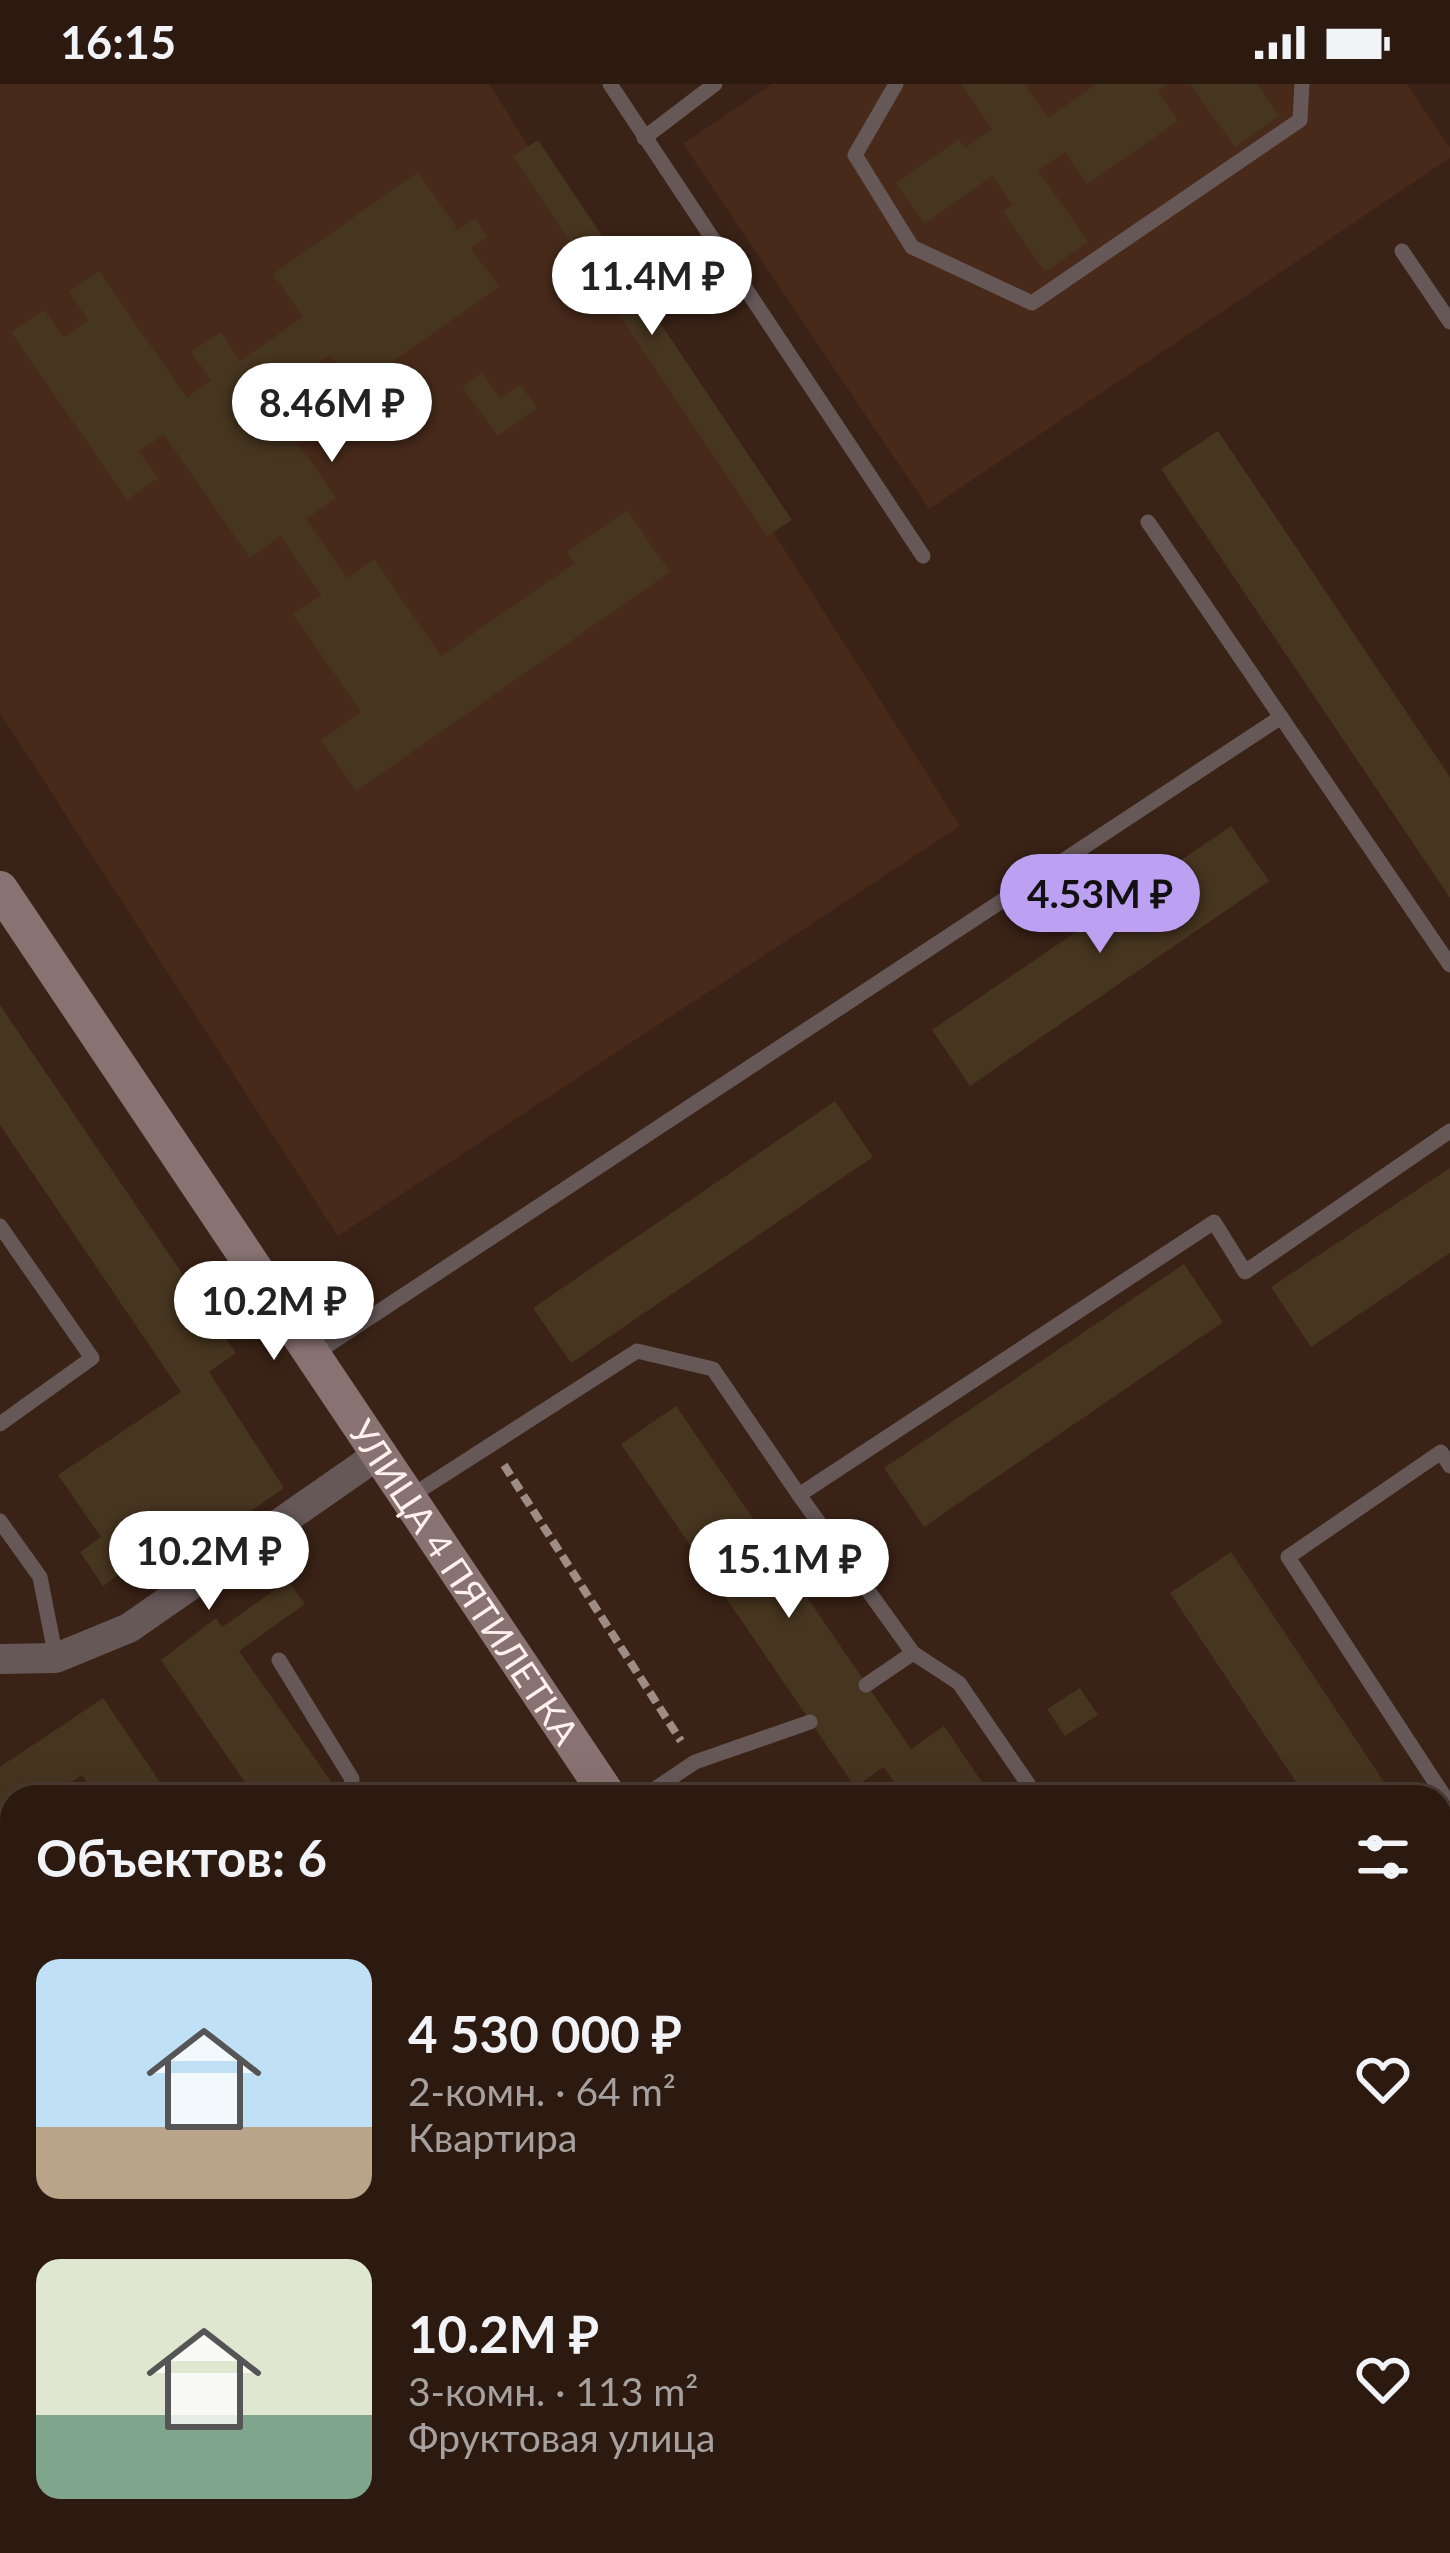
<!DOCTYPE html>
<html lang="ru">
<meta charset="utf-8">
<style>
:root{--surface:#2c1a10;--page:#342319;--text:#f1f3f6;--muted:#a6a19f;--line:#483830;--accent:#bca0f2}
body{margin:0;font-family:Lato,sans-serif;background:var(--page);color:var(--text);height:100vh;display:flex;flex-direction:column;font-size:45px;white-space:nowrap}
*{box-sizing:border-box;margin:0}
p{font-size:39px;color:var(--muted)}
.icon{flex:none;width:66px;height:66px;fill:none;stroke:currentColor;stroke-width:2;stroke-linecap:round;stroke-linejoin:round}
.map{position:relative;flex:1;overflow:hidden}
.details{position:absolute;left:0px;top:1701px;width:1452px;height:768px;display:flex;flex-direction:column;background:var(--surface);border-radius:36px 36px 0 0;box-shadow:0 12px 48px #0002,0 0 0 3px var(--line)}
.details>*{flex:none}
.price{position:absolute;translate:-50% -102px;padding:0 27px;border-radius:42px;background:#fff;color:#222;font-size:39px;line-height:78px;filter:drop-shadow(0 3px 6px #0008)}
.price::after{content:'';position:absolute;left:50%;top:72px;width:36px;height:27px;margin-left:-18px;background:inherit;clip-path:polygon(0 0,100% 0,50% 100%)}
.price.current{background:var(--accent);color:#111}
ul{padding:0;list-style:none}
li{display:flex;align-items:center;gap:36px;height:300px;padding:0 36px}
li span{display:grid;place-items:center;flex:none;width:336px;height:240px;border-radius:24px;color:#555}
li>.icon{margin-inline-start:auto}
span .icon{width:144px;height:144px;fill:#fffc;stroke-width:1}
li b{font-size:51px}
h2{display:flex;justify-content:space-between;align-items:center;height:144px;padding:0 36px;font-size:51px}
.status{display:flex;justify-content:space-between;align-items:center;height:84px;padding:0 60px;background:var(--surface);direction:ltr}
.status svg{height:33px;fill:currentColor}
.map>svg:first-child{display:block}
.built{fill:#482a1b}
.building{fill:#46351f}
.lines{fill:none;stroke-linecap:round;stroke-linejoin:round}
.path{stroke:#9f8c84;stroke-width:8;stroke-dasharray:12 6;stroke-linecap:butt}
.service{stroke:#675858;stroke-width:15}
.minor{stroke:#675858;stroke-width:30}
.secondary{stroke:#897272;stroke-width:36}
.labels{text-anchor:middle;dominant-baseline:central;stroke-width:9;stroke-linejoin:round;paint-order:stroke}
.street-label{font-size:36px;fill:#fef1eb;stroke:#190e09}
</style>
<div class="status"><b>16:15</b><svg viewBox="0 0 49 12"><path d="M0 12V9h3v3zM5 12V6h3v6zM10 12V3h3v9zM15 12V0h3v12zM26 1h20v11H26zM47 4h2v5h-2z"/></svg></div>
<div class="map">
<svg width="1450" height="2469" viewBox="0 0 1450 2469">
<rect width="100%" height="100%" fill="#3a2216"/>
<g class="built">
<polygon points="0,0 489,0 960,742 338,1152 0,629"/>
<polygon points="772,0 1407,0 1450,64 1450,74 929,425 683,60"/>
<polygon points="1450,2312 1450,2469 1250,2469 1242,2457 1440,2457 1440,2319"/>
</g>
<g class="building">
<polygon points="961,0 1024,0 1048,34 1097,0 1168,0 1158,7 1178,37 1087,100 1065,68 1038,86 1088,158 1045,188 1003,128 1012,121 992,92 924,140 896,99 959,55 965,64 992,45"/>
<polygon points="1190,0 1257,0 1279,32 1235,63"/>
<polygon points="538,56 792,436 767,452 513,72"/>
<polygon points="418,88 458,146 475,134 487,153 471,164 499,203 353,305 330,271 267,315 336,414 306,435 347,494 374,475 441,572 575,479 567,468 627,426 670,488 356,707 321,656 361,628 293,530 321,511 280,452 250,474 164,351 139,367 158,394 127,416 11,248 44,226 64,253 88,236 69,208 99,187 187,314 211,296 191,268 221,248 240,277 303,233 273,190"/>
<polygon points="482,288 500,314 520,300 537,324 498,352 462,303"/>
<polygon points="1218,347 1450,693 1450,814 1161,385"/>
<polygon points="1231,742 1269,797 970,1002 932,946"/>
<polygon points="0,921 236,1269 209,1288 284,1404 167,1486 153,1467 103,1502 80,1468 101,1453 58,1391 181,1308 0,1041"/>
<polygon points="835,1017 873,1073 571,1279 533,1224"/>
<polygon points="1450,1084 1450,1169 1311,1263 1271,1203"/>
<polygon points="1184,1180 1223,1238 924,1443 884,1384"/>
<polygon points="676,1322 911,1665 944,1642 992,1713 904,1713 884,1683 855,1703 621,1360"/>
<polygon points="1231,1468 1309,1585 1394,1713 1306,1713 1170,1509"/>
<polygon points="288,1497 305,1520 239,1567 333,1700 315,1713 255,1713 161,1576 216,1534 222,1543"/>
<polygon points="1080,1604 1098,1631 1065,1652 1047,1625"/>
<polygon points="103,1614 170,1713 97,1713 82,1691 49,1713 12,1713 12,1738 0,1746 0,1683"/>
<polygon points="1450,1972 1450,2060 1440,2067 1440,1978"/>
<polygon points="1450,2403 1450,2469 1405,2469 1397,2457 1440,2457 1440,2410"/>
<polygon points="698,2457 807,2457 789,2469 706,2469"/>
</g>
<g class="lines">
<g class="path">
<polyline points="504,1381 681,1657"/>
<polyline points="1440,2125 1450,2119"/>
<polyline points="1197,2457 1205,2469"/>
<polyline points="1177,2469 1195,2457"/>
</g>
<g class="service">
<polyline points="610,0 923,472"/>
<polyline points="896,0 855,71 912,163 1032,219 1300,36 1302,0"/>
<polyline points="644,54 715,0"/>
<polyline points="1402,167 1450,238"/>
<polyline points="1148,438 1450,881"/>
<polyline points="0,1142 92,1274 0,1340"/>
<polyline points="313,1271 1281,633"/>
<polyline points="1450,1382 1441,1368 1288,1473 1450,1721"/>
<polyline points="799,1411 1214,1138 1245,1188 1450,1047"/>
<polyline points="411,1412 637,1267 713,1285 799,1411 913,1569 959,1599 1037,1713"/>
<polyline points="0,1437 40,1493 56,1574"/>
<polyline points="279,1576 352,1695 350,1713"/>
<polyline points="866,1601 913,1569"/>
<polyline points="643,1713 695,1678 810,1638"/>
<polyline points="1440,1913 1450,1906"/>
<polyline points="548,2457 556,2469"/>
<polyline points="1341,2457 1349,2469"/>
</g>
<g class="minor">
<polyline points="0,1575 56,1574 129,1544 379,1370"/>
<polyline points="0,2012 12,2029"/>
<polyline points="1440,2203 1450,2197"/>
<polyline points="302,2457 310,2469"/>
<polyline points="1039,2469 1057,2457"/>
</g>
<g class="secondary">
<path id="s1" d="M0 805 609 1713"/>
<polyline points="1107,2457 1115,2469"/>
</g>
</g>
<g class="labels">
<g class="street-label">
<text stroke="none"><textPath href="#s1" startOffset="834">УЛИЦА 4 ПЯТИЛЕТКА</textPath></text>
</g>
</g>
</svg>
<b class="price" style="left:652px;top:254px">11.4M ₽</b>
<b class="price" style="left:332px;top:381px">8.46M ₽</b>
<b class="price current" style="left:1100px;top:872px">4.53M ₽</b>
<b class="price" style="left:274px;top:1279px">10.2M ₽</b>
<b class="price" style="left:209px;top:1529px">10.2M ₽</b>
<b class="price" style="left:789px;top:1537px">15.1M ₽</b>
<section class="details">
<h2>Объектов: 6<svg class="icon" aria-label="filters" viewBox="0 0 24 24"><path d="M4 7h16M4 17h16"/><circle cx="9" cy="7" r="2"/><circle cx="15" cy="17" r="2"/></svg></h2>
<ul>
<li><span style="background:linear-gradient(#bfe0f5 70%,#b9a48a 0)"><svg class="icon" aria-label="home" viewBox="0 0 24 24"><path d="M3 11l9-7 9 7M6 9v11h12V9"/></svg></span><div><b>4 530 000 ₽</b><p>2-комн. · 64 m²</p><p>Квартира</p></div><svg class="icon" aria-label="heart" viewBox="0 0 24 24"><path d="M12 20l-8-8c-3-5 5-10 8-4 3-6 11-1 8 4z"/></svg></li>
<li><span style="background:linear-gradient(#dfe7d0 65%,#7fa58c 0)"><svg class="icon" aria-label="home" viewBox="0 0 24 24"><path d="M3 11l9-7 9 7M6 9v11h12V9"/></svg></span><div><b>10.2M ₽</b><p>3-комн. · 113 m²</p><p>Фруктовая улица</p></div><svg class="icon" aria-label="heart" viewBox="0 0 24 24"><path d="M12 20l-8-8c-3-5 5-10 8-4 3-6 11-1 8 4z"/></svg></li>
</ul>
</section>
</div>
